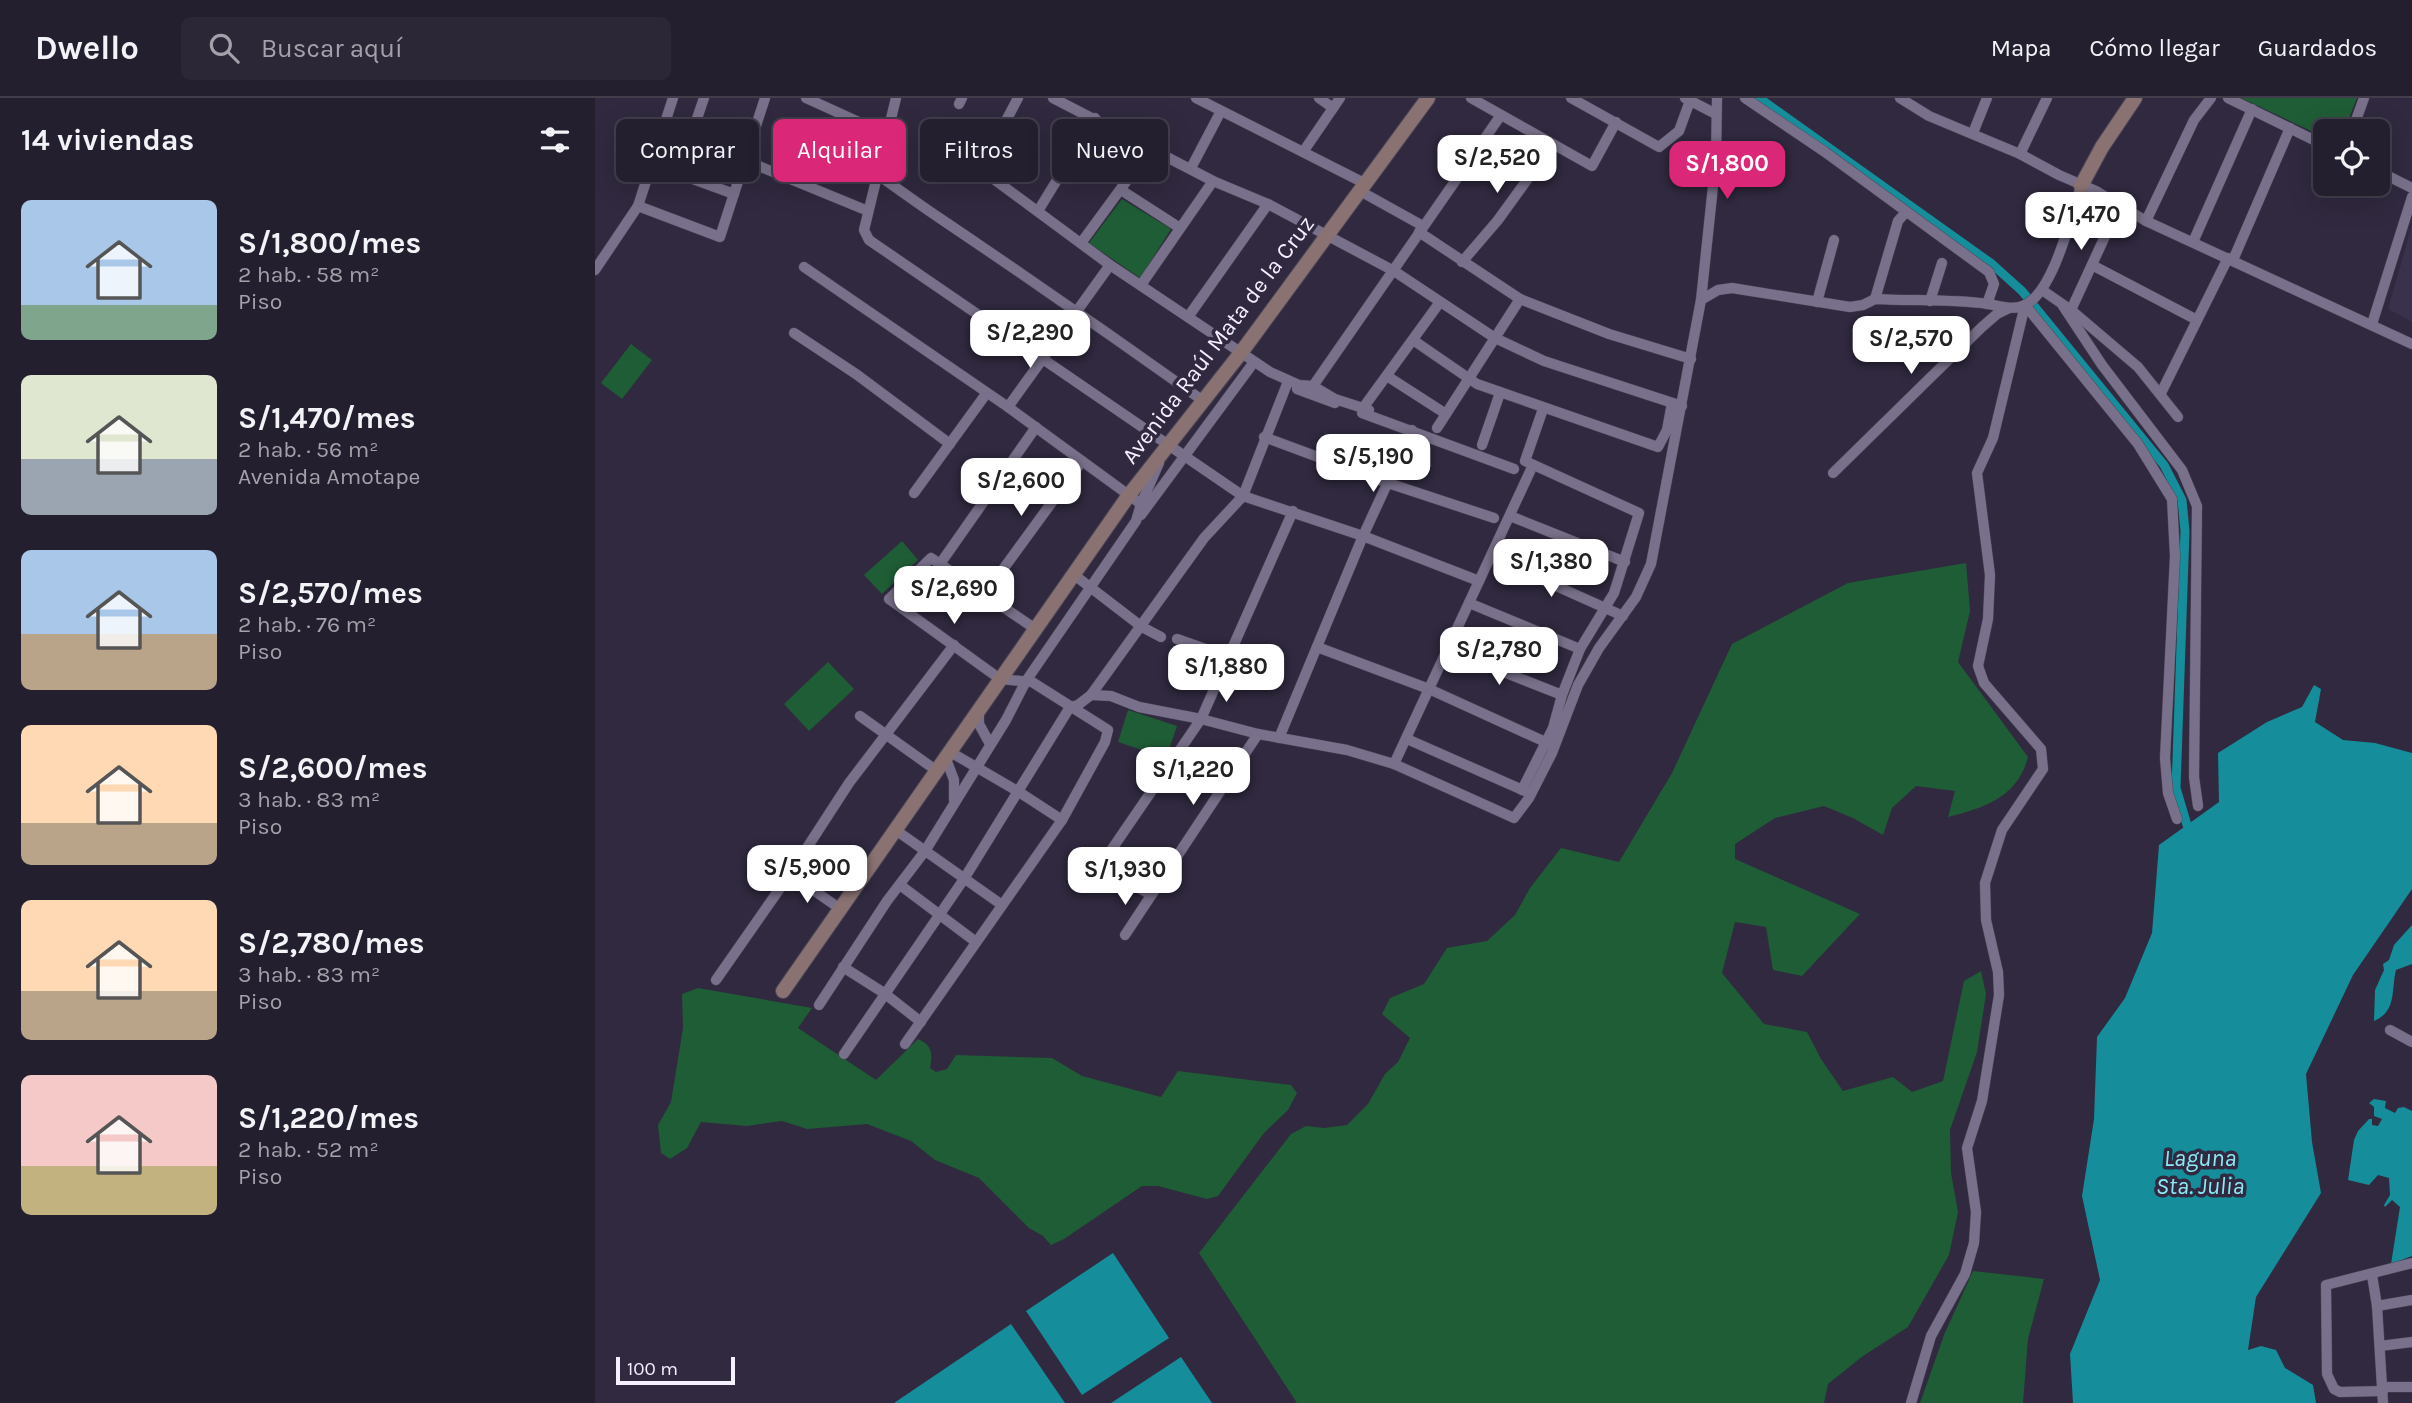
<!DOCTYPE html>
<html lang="es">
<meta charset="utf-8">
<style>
:root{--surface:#241f2f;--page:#2c2737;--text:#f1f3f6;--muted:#a3a2aa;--line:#413d4b;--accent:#db2777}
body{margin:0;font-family:Karla,sans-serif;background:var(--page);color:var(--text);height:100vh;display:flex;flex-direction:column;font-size:26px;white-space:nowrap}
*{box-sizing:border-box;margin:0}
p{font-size:23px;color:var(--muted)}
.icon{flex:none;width:38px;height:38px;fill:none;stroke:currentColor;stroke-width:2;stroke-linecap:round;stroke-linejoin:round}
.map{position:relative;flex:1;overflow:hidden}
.drawer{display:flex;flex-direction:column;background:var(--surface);width:595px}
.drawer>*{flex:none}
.guide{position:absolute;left:21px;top:21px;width:665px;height:63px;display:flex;gap:14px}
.tools{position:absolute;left:1718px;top:21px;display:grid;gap:14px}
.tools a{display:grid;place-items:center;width:77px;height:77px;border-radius:10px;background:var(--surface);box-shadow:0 7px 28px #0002,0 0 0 2px var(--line);font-size:35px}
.scale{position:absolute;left:21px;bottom:18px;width:119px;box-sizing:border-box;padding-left:7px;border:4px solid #f4f0ff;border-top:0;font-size:19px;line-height:24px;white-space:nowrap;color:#f4f0ff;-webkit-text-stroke:5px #30293f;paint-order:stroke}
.price{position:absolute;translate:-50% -60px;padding:0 16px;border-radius:14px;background:#fff;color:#222;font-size:23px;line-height:46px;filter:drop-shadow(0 2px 4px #0008)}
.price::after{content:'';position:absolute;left:50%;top:42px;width:21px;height:16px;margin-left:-10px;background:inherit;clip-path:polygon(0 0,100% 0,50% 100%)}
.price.on{background:var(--accent);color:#fff}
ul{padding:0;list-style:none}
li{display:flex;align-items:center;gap:21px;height:175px;padding:0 21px}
li span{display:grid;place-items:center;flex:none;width:196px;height:140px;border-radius:10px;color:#555}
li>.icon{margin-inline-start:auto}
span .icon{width:84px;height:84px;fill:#fffc;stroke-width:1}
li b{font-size:30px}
h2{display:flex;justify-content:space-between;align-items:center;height:84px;padding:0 21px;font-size:30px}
.chip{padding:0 24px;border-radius:10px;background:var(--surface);box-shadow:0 7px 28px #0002,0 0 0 2px var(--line);font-size:24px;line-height:63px}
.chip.on{background:var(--accent);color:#fff}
header{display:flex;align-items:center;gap:42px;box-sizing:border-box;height:98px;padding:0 35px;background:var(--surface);border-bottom:2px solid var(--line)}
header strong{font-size:33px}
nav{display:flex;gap:38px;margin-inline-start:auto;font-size:24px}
.search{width:490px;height:63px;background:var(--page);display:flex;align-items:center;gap:18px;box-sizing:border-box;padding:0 24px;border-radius:10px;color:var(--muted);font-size:26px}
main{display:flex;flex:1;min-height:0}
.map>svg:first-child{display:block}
.built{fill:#3a314d}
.green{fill:#1f5d36}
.water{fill:#158d9a}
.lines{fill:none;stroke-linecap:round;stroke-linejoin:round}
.canal{stroke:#158d9a;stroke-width:9}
.street-casing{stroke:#4d4759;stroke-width:11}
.secondary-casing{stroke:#4d4759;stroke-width:16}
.street{stroke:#79718b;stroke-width:10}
.secondary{stroke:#8a7272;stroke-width:14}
.labels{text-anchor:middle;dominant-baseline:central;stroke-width:7;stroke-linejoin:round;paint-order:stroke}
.street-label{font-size:23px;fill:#f4f0ff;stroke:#30293f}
.water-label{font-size:24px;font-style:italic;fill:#8be8f5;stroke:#30293f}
</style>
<header>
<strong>Dwello</strong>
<div class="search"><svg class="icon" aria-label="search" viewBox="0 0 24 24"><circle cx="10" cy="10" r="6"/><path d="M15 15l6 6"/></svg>Buscar aquí</div>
<nav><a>Mapa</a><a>Cómo llegar</a><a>Guardados</a></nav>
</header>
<main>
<section class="drawer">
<h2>14 viviendas<svg class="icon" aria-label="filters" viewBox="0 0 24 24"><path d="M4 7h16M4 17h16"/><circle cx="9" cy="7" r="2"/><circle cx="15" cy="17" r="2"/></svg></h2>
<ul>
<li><span style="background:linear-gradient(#a9c7e8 75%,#7fa58c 0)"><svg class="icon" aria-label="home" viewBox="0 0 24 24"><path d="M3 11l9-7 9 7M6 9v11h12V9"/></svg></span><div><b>S/1,800/mes</b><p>2 hab. · 58 m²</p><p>Piso</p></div></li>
<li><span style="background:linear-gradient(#dfe7d0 60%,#9aa5b1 0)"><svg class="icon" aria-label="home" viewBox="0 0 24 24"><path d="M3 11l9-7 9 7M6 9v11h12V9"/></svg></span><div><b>S/1,470/mes</b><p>2 hab. · 56 m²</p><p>Avenida Amotape</p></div></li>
<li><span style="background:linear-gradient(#a9c7e8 60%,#b9a48a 0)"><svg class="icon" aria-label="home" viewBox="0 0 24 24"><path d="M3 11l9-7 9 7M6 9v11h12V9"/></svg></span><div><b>S/2,570/mes</b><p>2 hab. · 76 m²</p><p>Piso</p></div></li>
<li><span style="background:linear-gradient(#ffd9b3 70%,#b9a48a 0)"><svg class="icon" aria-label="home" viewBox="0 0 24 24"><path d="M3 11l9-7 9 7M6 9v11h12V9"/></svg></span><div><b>S/2,600/mes</b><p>3 hab. · 83 m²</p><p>Piso</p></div></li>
<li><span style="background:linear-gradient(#ffd9b3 65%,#b9a48a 0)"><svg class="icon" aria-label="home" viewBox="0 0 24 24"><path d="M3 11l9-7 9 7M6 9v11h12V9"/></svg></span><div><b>S/2,780/mes</b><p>3 hab. · 83 m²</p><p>Piso</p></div></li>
<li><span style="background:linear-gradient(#f6c9c9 65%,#c2b280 0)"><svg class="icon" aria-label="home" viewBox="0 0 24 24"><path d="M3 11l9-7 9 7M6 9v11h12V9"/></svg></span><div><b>S/1,220/mes</b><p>2 hab. · 52 m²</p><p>Piso</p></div></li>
</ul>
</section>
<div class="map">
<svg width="1817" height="1305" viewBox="0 0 1817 1305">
<rect width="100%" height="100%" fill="#30293f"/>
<polygon class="built" points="1817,127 1817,224 1793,211"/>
<g class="green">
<polygon points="1646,0 1762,0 1749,33 1731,33 1731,40"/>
<polygon points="527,101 576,131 545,180 494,145"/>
<polygon points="36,246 57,262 27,301 6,285"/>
<polygon points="307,443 323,462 287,496 269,477"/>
<path d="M1371 465 1375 513 1363 564 1433 659C1423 699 1389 710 1353 719L1360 693 1321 688 1297 710 1288 737 1258 720 1229 708 1180 720 1140 746V761L1265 816 1207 878 1178 872 1171 829 1140 824 1127 875 1169 926 1212 934 1226 961 1248 993 1298 979 1317 994 1348 983 1369 883 1386 873 1391 896 1382 954 1355 1032 1356 1075 1363 1114 1354 1157 1313 1229 1268 1258 1233 1286 1229 1305H702L604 1155 696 1036 711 1028 729 1030 752 1027 773 1006 790 976 803 964 815 940 787 916 795 900 829 886 852 850 892 843 920 817 935 790 966 750 1024 764 1077 675 1137 546 1253 485Z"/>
<polygon points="233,564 259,591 214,633 189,606"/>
<polygon points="533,612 582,628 571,660 523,644"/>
<path d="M103 890 217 910 203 930 281 982 323 941C337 947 338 955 335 970L341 974 352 971 361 957 457 960 487 978 566 999 583 973 696 987 702 995 693 1012 669 1035 623 1098 612 1101 563 1088H547L469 1141 456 1147 448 1138 434 1130 384 1080 340 1062 316 1043 272 1026 212 1031 187 1023 152 1028 106 1024 92 1050 75 1061 66 1055 63 1027 76 1004 88 930 87 896Z"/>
<polygon points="1378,1173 1449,1181 1433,1241 1428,1305 1325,1305 1349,1237"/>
</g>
<g class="water">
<polygon points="1719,587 1726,591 1720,624 1748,642 1780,645 1817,655 1817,791 1758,877 1711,976 1717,1044 1726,1095 1661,1199 1653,1252 1666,1248 1681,1252 1690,1270 1718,1287 1721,1305 1478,1305 1475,1256 1505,1182 1487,1098 1499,1021 1502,939 1530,900 1557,835 1564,747 1624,704 1623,655 1672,624 1707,609"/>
<path d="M1817 827V866L1801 872C1796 893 1802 913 1779 923L1780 892 1789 872 1788 866 1794 862 1799 847Z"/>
<polygon points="1779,1001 1791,1003 1790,1010 1800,1015 1803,1010 1809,1009 1817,1013 1817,1158 1796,1166 1805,1109 1797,1102 1790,1109 1789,1107 1795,1097 1794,1080 1783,1077 1774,1087 1753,1082 1759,1042 1763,1033 1774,1021 1777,1021 1777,1027 1783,1028 1787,1021 1779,1018 1779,1009 1774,1005"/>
<polygon points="518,1155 574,1240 487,1297 431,1213"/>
<polygon points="416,1226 470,1305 299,1305"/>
<polygon points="586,1259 617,1305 516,1305"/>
</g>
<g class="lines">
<polyline class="canal" points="1164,0 1397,166 1427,193 1569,367 1587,402 1590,433 1581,690 1592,727"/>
<g class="street-casing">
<g id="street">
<polyline points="211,0 290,36"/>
<polyline points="301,0 269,132 274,142 648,398 768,438 884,483"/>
<polyline points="458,0 618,83 673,106 799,173 900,240 949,263 1087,308"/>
<polyline points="601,0 771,86"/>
<polyline points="724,0 738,10"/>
<polyline points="876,0 997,68 1021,24"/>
<polyline points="976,0 1064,49 1084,33 1096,0"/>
<polyline points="1090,0 1121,16"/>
<polyline points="1150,0 1230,54 1394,174 1399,186 1392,206"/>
<polyline points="1305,0 1334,18 1425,56 1464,77 1501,93 1551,123 1817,246"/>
<polyline points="1633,0 1731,48"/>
<polyline points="364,6 367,0"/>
<polyline points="1757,33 1769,0"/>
<polyline points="405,34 423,0"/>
<polyline points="1378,35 1392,0"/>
<path d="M233 43C271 67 306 94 343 119 432 179 520 240 607 302"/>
<polyline points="708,54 745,0"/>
<polyline points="1425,56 1452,0"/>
<polyline points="149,62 273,113"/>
<polyline points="57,66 139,96"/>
<polyline points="596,70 626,13"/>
<polyline points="1783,73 1817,90"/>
<polyline points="83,76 109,0"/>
<polyline points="396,79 515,167 675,274 704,287 718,288 740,301 774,312"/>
<polyline points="526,92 585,130"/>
<polyline points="765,93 828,128"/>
<polyline points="43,108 125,139 170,0"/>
<polyline points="443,113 500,20"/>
<polyline points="1551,123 1599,22 1616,0"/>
<polyline points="824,134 925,201 1014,236 1096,261"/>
<polyline points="1598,144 1657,11"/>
<polyline points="486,145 555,51"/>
<polyline points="1638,162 1695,30"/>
<polyline points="867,164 903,122 958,46"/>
<polyline points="1497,167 1602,222"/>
<polyline points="209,169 413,309 546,406"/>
<polyline points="0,172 43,108 78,0"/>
<polyline points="546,187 618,83"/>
<polyline points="1447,192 1476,212 1543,269 1583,319"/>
<polyline points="1280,201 1303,123 1311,114"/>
<path d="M1106 202 1123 192 1137 190 1255 209 1268 207 1280 201C1318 203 1356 201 1393 206 1405 208 1418 213 1430 207 1459 193 1476 118 1486 88"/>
<polyline points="1335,203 1347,165"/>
<polyline points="1222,204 1239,142"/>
<polyline points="1430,207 1543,346 1577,401 1580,458 1570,660 1573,695 1582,721"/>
<polyline points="1468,208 1507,267 1587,372 1602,408 1599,679 1603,708"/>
<polyline points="1476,212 1524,108"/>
<polyline points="593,219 673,106"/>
<polyline points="1777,226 1817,99"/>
<polyline points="199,235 261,276 355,346"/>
<polyline points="818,242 882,286 1063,349 1072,332 1077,305"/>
<polyline points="792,278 851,316"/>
<polyline points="718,288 906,17"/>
<polyline points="702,291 740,305"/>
<polyline points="1566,295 1633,160"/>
<polyline points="413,309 515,167"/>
<polyline points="768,310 845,204"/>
<polyline points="767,315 919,371"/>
<polyline points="842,330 925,201"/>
<polyline points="669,339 793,385 899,420"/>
<polyline points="887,347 905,295"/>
<polyline points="1238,375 1387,229 1402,216 1414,210"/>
<polyline points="319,395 391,296"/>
<polyline points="546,417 659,264"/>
<polyline points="915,418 1030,464"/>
<polyline points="897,459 1028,518"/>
<polyline points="345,466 441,329"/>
<polyline points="478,476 547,529 566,539"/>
<polyline points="390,496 487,363"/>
<polyline points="874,505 985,551"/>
<polyline points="582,541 636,560"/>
<polyline points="722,549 834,591 957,647"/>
<polyline points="853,552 967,597"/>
<polyline points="496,597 516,598 544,609 606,621 663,636 752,652 799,666 919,720 934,700 957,655 983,587 1004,550 1041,499 1056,466 1106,202 1121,60 1122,0"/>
<polyline points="384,614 384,626 395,646"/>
<polyline points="265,618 342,673"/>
<polyline points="684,640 768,438 817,332"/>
<polyline points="812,641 932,694"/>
<polyline points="357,655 424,694 467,722"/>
<polyline points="351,661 359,682 359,702"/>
<polyline points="799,666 938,367"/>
<polyline points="927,692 958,630 967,597 985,551 1019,495 1044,415 930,363 948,311"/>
<polyline points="302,733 407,807"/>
<polyline points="195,776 247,812"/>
<polyline points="305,787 381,844"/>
<polyline points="556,797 506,767 606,621 698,413"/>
<polyline points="530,837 663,636"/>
<polyline points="248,869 289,895 326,924"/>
<polyline points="121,882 195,776 254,685 359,547"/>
<polyline points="224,907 292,803 330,753 411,622 431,583 541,423 546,406 564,365"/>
<polyline points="1795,932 1817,944"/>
<polyline points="310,946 467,722 510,644 513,632 437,584 405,581 294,501 336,460 439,530"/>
<polyline points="249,956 369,781 475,609 483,607 496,597 609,440 648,398 692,286"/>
<polyline points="1777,1177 1782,1208 1788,1305"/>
<polyline points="1782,1208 1817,1202"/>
<polyline points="1785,1248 1817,1244"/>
<polyline points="1788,1289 1817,1289"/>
<polyline points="1788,1293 1745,1294 1739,1291 1732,1276 1731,1187 1817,1165"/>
<polyline points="1316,1305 1336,1238 1370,1176 1379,1145 1381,1114 1372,1050 1387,1003 1404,897 1403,874 1391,822 1390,785 1407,732 1448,671 1446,651 1389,585 1383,568 1393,521 1395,477 1382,375 1398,340 1430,207"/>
</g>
</g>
<g class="secondary-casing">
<g id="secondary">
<polyline points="1486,88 1507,49 1540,0"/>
<polyline points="188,893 534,397 645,256 833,0"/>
</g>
</g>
<use href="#street" class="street"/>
<use href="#secondary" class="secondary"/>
</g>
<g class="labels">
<g class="street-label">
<text transform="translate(623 242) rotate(-53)">Avenida Raúl Mata de la Cruz</text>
</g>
<g class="water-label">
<text x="1605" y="1060">Laguna<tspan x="1605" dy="28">Sta. Julia</tspan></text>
</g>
</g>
</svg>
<div class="tools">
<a><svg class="icon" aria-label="locate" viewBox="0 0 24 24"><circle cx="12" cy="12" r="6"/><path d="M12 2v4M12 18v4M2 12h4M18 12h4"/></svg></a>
</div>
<div class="scale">100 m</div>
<b class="price" style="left:902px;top:97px">S/2,520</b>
<b class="price on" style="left:1132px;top:103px">S/1,800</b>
<b class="price" style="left:1486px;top:154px">S/1,470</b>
<b class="price" style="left:435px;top:272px">S/2,290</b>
<b class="price" style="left:1316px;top:278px">S/2,570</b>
<b class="price" style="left:778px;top:396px">S/5,190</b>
<b class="price" style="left:426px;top:420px">S/2,600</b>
<b class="price" style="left:956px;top:501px">S/1,380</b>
<b class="price" style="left:359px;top:528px">S/2,690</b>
<b class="price" style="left:904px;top:589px">S/2,780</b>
<b class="price" style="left:631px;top:606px">S/1,880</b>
<b class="price" style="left:598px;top:709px">S/1,220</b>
<b class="price" style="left:212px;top:807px">S/5,900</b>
<b class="price" style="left:530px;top:809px">S/1,930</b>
<div class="guide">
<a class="chip">Comprar</a>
<a class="chip on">Alquilar</a>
<a class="chip">Filtros</a>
<a class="chip">Nuevo</a>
</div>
</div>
</main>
